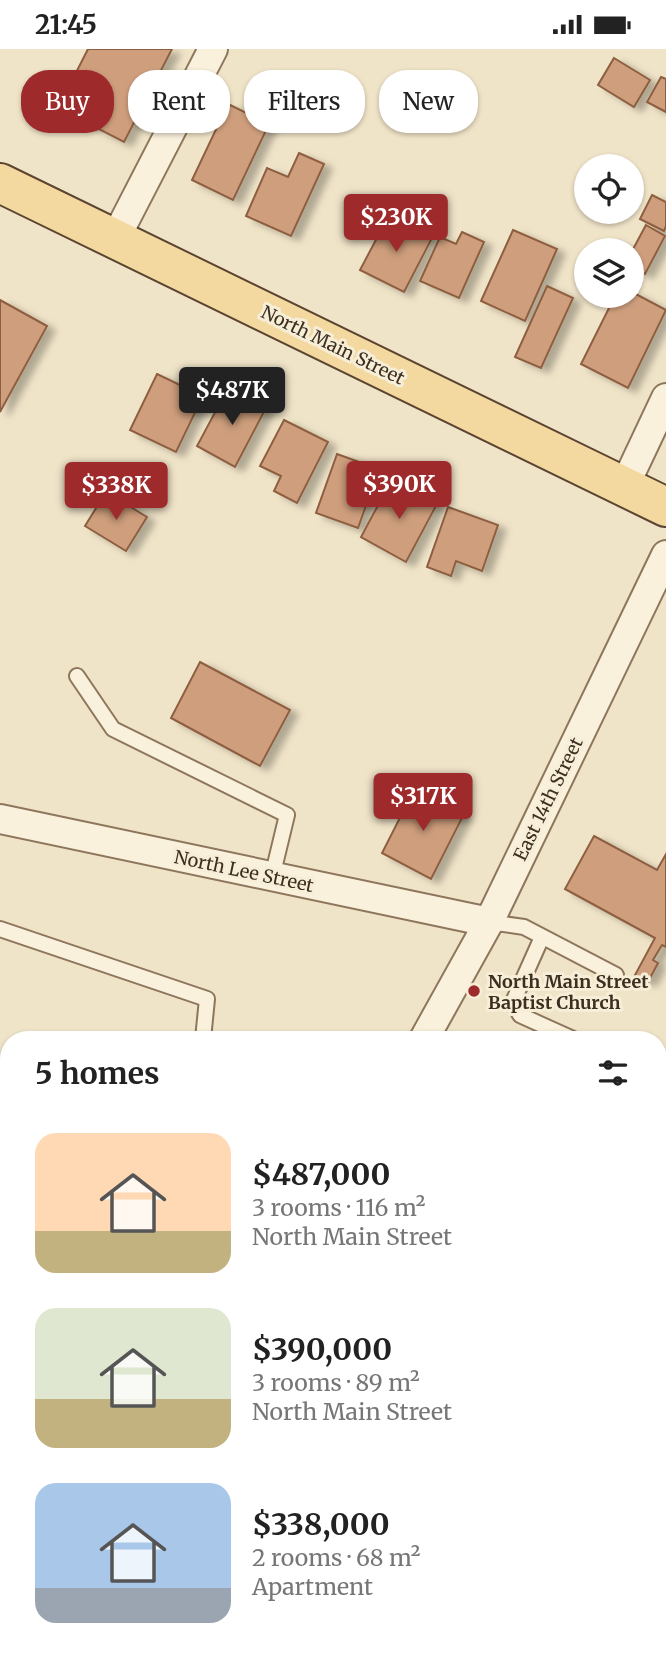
<!DOCTYPE html>
<meta charset="utf-8">
<style>
:root{--surface:#fff;--page:#f2f2f2;--text:#222;--muted:#767676;--accent:#9e2a2b}
body{margin:0;font-family:Merriweather,serif;background:var(--page);color:var(--text);height:100vh;display:flex;flex-direction:column;font-size:26px;white-space:nowrap}
*{box-sizing:border-box;margin:0}
p{font-size:23px;color:var(--muted)}
.icon{flex:none;width:38px;height:38px;fill:none;stroke:currentColor;stroke-width:2;stroke-linecap:round;stroke-linejoin:round}
.map{position:relative;flex:1;overflow:hidden}
.drawer{position:absolute;left:0px;top:982px;width:667px;height:625px;display:flex;flex-direction:column;background:var(--surface);border-radius:28px 28px 0 0;box-shadow:0 2px 5px #0004}
.drawer>*{flex:none}
.guide{position:absolute;left:21px;top:21px;width:625px;height:63px;display:flex;gap:14px}
.buttons{position:absolute;left:574px;top:105px;display:grid;gap:14px}
.buttons a{display:grid;place-items:center;width:70px;height:70px;border-radius:50%;background:var(--surface);box-shadow:0 2px 5px #0004;font-size:35px}
.price{position:absolute;translate:-50% -60px;padding:0 16px;border-radius:7px;background:var(--accent);color:#fff;font-size:23px;line-height:46px;filter:drop-shadow(0 2px 4px #0008)}
.price::after{content:'';position:absolute;left:50%;top:42px;width:21px;height:16px;margin-left:-10px;background:inherit;clip-path:polygon(0 0,100% 0,50% 100%)}
.price.selected{background:#222;color:#fff}
ul{padding:0;list-style:none}
li{display:flex;align-items:center;gap:21px;height:175px;padding:0 35px}
li span{display:grid;place-items:center;flex:none;width:196px;height:140px;border-radius:21px;color:#555}
li>.icon{margin-inline-start:auto}
span .icon{width:84px;height:84px;fill:#fffc;stroke-width:1}
li b{font-size:30px}
h2{display:flex;justify-content:space-between;align-items:center;height:84px;padding:0 35px;font-size:30px}
.pill{padding:0 24px;border-radius:28px;background:var(--surface);box-shadow:0 2px 5px #0004;font-size:24px;line-height:63px}
.pill.selected{background:var(--accent);color:#fff}
.status{display:flex;justify-content:space-between;align-items:center;height:49px;padding:0 35px;background:var(--surface);direction:ltr}
.status svg{height:19px;fill:currentColor}
.map>svg:first-child{display:block}
.building{fill:#cf9f7d;stroke:#8d5f41;stroke-width:2;filter:url(#shadow)}
.lines{fill:none;stroke-linecap:round;stroke-linejoin:round}
.lane-casing{stroke:#8d765c;stroke-width:18}
.street-casing{stroke:#8d765c;stroke-width:32}
.primary-casing{stroke:#5b4430;stroke-width:42}
.lane{stroke:#faf1dc;stroke-width:14}
.street{stroke:#faf1dc;stroke-width:28}
.primary{stroke:#f3d9a0;stroke-width:38}
.poi-dot{fill:#9e2a2b;stroke:#f7eed8;stroke-width:2.5}
.labels{text-anchor:middle;dominant-baseline:central;stroke-width:6;stroke-linejoin:round;paint-order:stroke}
.street-label{font-size:18px;fill:#3d2e20;stroke:#f7eed8}
.poi-label{font-size:18px;font-weight:bold;fill:#3d2e20;stroke:#f7eed8;text-anchor:start}
</style>
<div class="status"><b>21:45</b><svg viewBox="0 0 49 12"><path d="M0 12V9h3v3zM5 12V6h3v6zM10 12V3h3v9zM15 12V0h3v12zM26 1h20v11H26zM47 4h2v5h-2z"/></svg></div>
<div class="map">
<svg width="666" height="1605" viewBox="0 0 666 1605">
<defs>
<filter id="shadow"><feDropShadow dx="8" dy="4.5" stdDeviation="3.5" flood-color="#0004"/></filter>
</defs>
<rect width="100%" height="100%" fill="#f0e4c8"/>
<g class="building">
<polygon points="88,0 172,0 124,93 58,59"/>
<polygon points="614,9 650,31 634,58 598,36"/>
<polygon points="661,28 666,30 666,63 647,53"/>
<polygon points="228,55 269,75 233,151 192,131"/>
<polygon points="299,104 324,115 291,187 246,167 267,119 288,128"/>
<polygon points="652,146 666,153 666,177 664,182 640,170"/>
<polygon points="389,166 432,189 404,243 360,221"/>
<polygon points="646,176 665,187 645,225 632,218 632,202"/>
<polygon points="513,181 557,200 525,272 481,252"/>
<polygon points="462,183 484,193 459,249 420,232 440,188 456,195"/>
<polygon points="611,191 631,201 606,201"/>
<polygon points="547,237 573,249 541,319 515,308"/>
<polygon points="632,243 666,261 628,339 581,315 615,247 632,247"/>
<polygon points="0,251 47,277 0,363"/>
<polygon points="157,325 203,347 176,403 130,381"/>
<polygon points="228,339 266,359 235,418 197,397"/>
<polygon points="284,371 328,393 297,454 274,442 281,427 260,417"/>
<polygon points="337,405 379,420 358,479 316,464"/>
<polygon points="392,430 437,455 406,513 361,488"/>
<polygon points="106,443 147,468 126,502 85,477"/>
<polygon points="448,458 498,476 482,522 456,512 451,527 427,518"/>
<polygon points="200,613 290,661 260,717 171,669"/>
<polygon points="415,739 464,765 431,830 382,804"/>
<polygon points="594,787 657,821 666,805 666,898 662,896 653,911 658,914 648,933 635,926 655,889 565,840"/>
<polygon points="658,1436 666,1441 666,1519 658,1534"/>
</g>
<g class="lines">
<g class="lane-casing">
<g id="lane">
<polyline points="77,627 113,680 287,766 272,828"/>
<polyline points="489,873 524,878 616,926"/>
<polyline points="0,880 207,950 203,990"/>
<polyline points="542,888 513,953 520,966 573,990"/>
<polyline points="658,1031 666,1034"/>
<polyline points="0,1150 9,1152"/>
</g>
</g>
<g class="street-casing">
<g id="street">
<polyline points="115,190 213,0"/>
<polyline points="624,438 666,349"/>
<polyline points="0,770 489,873"/>
<polyline points="424,990 489,873 666,506"/>
<polyline points="658,1103 666,1108"/>
<polyline points="0,1307 9,1309"/>
</g>
</g>
<g class="primary-casing">
<polyline id="primary" points="0,134 666,458"/>
</g>
<use href="#lane" class="lane"/>
<use href="#street" class="street"/>
<use href="#primary" class="primary"/>
</g>
<circle class="poi-dot" cx="474" cy="942" r="7"/>
<g class="labels">
<g class="street-label">
<text transform="translate(333 296) rotate(26)">North Main Street</text>
<text transform="translate(548 750) rotate(-64)">East 14th Street</text>
<text transform="translate(244 822) rotate(12)">North Lee Street</text>
</g>
<g class="poi-label">
<text x="488" y="932">North Main Street<tspan x="488" dy="21">Baptist Church</tspan></text>
</g>
</g>
</svg>
<div class="buttons">
<a><svg class="icon" aria-label="locate" viewBox="0 0 24 24"><circle cx="12" cy="12" r="6"/><path d="M12 2v4M12 18v4M2 12h4M18 12h4"/></svg></a>
<a><svg class="icon" aria-label="layers" viewBox="0 0 24 24"><path d="M12 4l9 5-9 5-9-5zM3 14l9 5 9-5"/></svg></a>
</div>
<b class="price" style="left:396px;top:205px">$230K</b>
<b class="price selected" style="left:232px;top:378px">$487K</b>
<b class="price" style="left:399px;top:472px">$390K</b>
<b class="price" style="left:116px;top:473px">$338K</b>
<b class="price" style="left:423px;top:784px">$317K</b>
<div class="guide">
<a class="pill selected">Buy</a>
<a class="pill">Rent</a>
<a class="pill">Filters</a>
<a class="pill">New</a>
</div>
<section class="drawer">
<h2>5 homes<svg class="icon" aria-label="filters" viewBox="0 0 24 24"><path d="M4 7h16M4 17h16"/><circle cx="9" cy="7" r="2"/><circle cx="15" cy="17" r="2"/></svg></h2>
<ul>
<li><span style="background:linear-gradient(#ffd9b3 70%,#c2b280 0)"><svg class="icon" aria-label="home" viewBox="0 0 24 24"><path d="M3 11l9-7 9 7M6 9v11h12V9"/></svg></span><div><b>$487,000</b><p>3 rooms · 116 m²</p><p>North Main Street</p></div></li>
<li><span style="background:linear-gradient(#dfe7d0 65%,#c2b280 0)"><svg class="icon" aria-label="home" viewBox="0 0 24 24"><path d="M3 11l9-7 9 7M6 9v11h12V9"/></svg></span><div><b>$390,000</b><p>3 rooms · 89 m²</p><p>North Main Street</p></div></li>
<li><span style="background:linear-gradient(#a9c7e8 75%,#9aa5b1 0)"><svg class="icon" aria-label="home" viewBox="0 0 24 24"><path d="M3 11l9-7 9 7M6 9v11h12V9"/></svg></span><div><b>$338,000</b><p>2 rooms · 68 m²</p><p>Apartment</p></div></li>
</ul>
</section>
</div>
